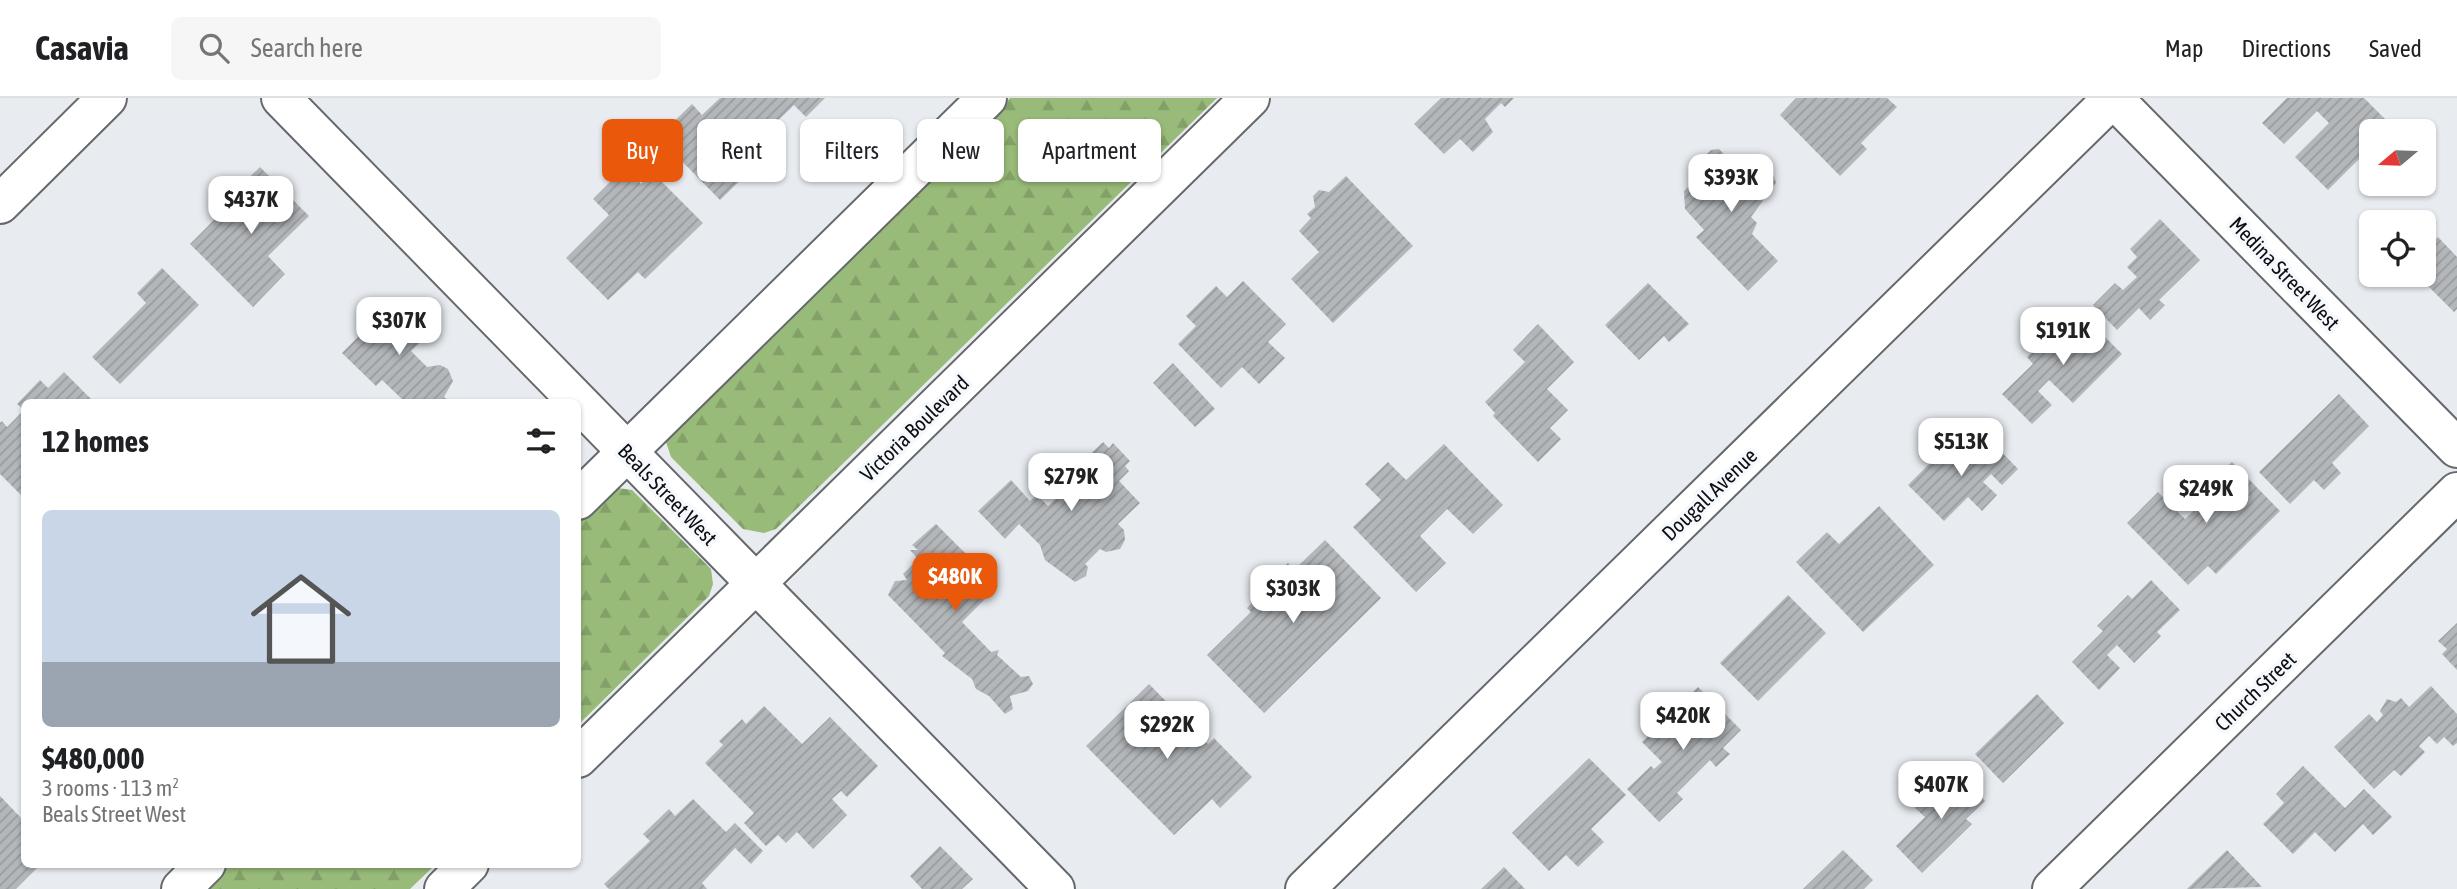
<!DOCTYPE html>
<meta charset="utf-8">
<style>
:root{--surface:#fff;--page:#f6f6f6;--text:#202124;--muted:#757577;--line:#e0e0e0;--accent:#ea580c}
body{margin:0;font-family:"Asap Condensed",sans-serif;background:var(--page);color:var(--text);height:100vh;display:flex;flex-direction:column;font-size:26px;white-space:nowrap}
*{box-sizing:border-box;margin:0}
p{font-size:23px;color:var(--muted)}
.icon{flex:none;width:38px;height:38px;fill:none;stroke:currentColor;stroke-width:2;stroke-linecap:round;stroke-linejoin:round}
.map{position:relative;flex:1;overflow:hidden}
.details{position:absolute;left:21px;top:301px;width:560px;height:469px;display:flex;flex-direction:column;background:var(--surface);border-radius:10px;box-shadow:0 2px 5px #0004}
.details>*{flex:none}
.banner{position:absolute;left:602px;top:21px;width:665px;height:63px;display:flex;gap:14px}
.needle{width:46px;rotate:251deg}
.controls{position:absolute;left:2359px;top:21px;display:grid;gap:14px}
.controls a{display:grid;place-items:center;width:77px;height:77px;border-radius:10px;background:var(--surface);box-shadow:0 2px 5px #0004;font-size:35px}
.price{position:absolute;translate:-50% -60px;padding:0 16px;border-radius:14px;background:#fff;color:#222;font-size:23px;line-height:46px;filter:drop-shadow(0 2px 4px #0008)}
.price::after{content:'';position:absolute;left:50%;top:42px;width:21px;height:16px;margin-left:-10px;background:inherit;clip-path:polygon(0 0,100% 0,50% 100%)}
.price.selected{background:var(--accent);color:#fff}
ul{padding:0;list-style:none}
li{display:grid;align-content:center;gap:14px;height:371px;padding:0 21px}
li span{display:grid;place-items:center;height:217px;border-radius:10px;color:#555}
li>.icon{margin-inline-start:auto}
span .icon{width:126px;height:126px;fill:#fffc;stroke-width:1}
li b{font-size:30px}
h2{display:flex;justify-content:space-between;align-items:center;height:84px;padding:0 21px;font-size:30px}
.tag{padding:0 24px;border-radius:10px;background:var(--surface);box-shadow:0 2px 5px #0004;font-size:24px;line-height:63px}
.tag.selected{background:var(--accent);color:#fff}
header{display:flex;align-items:center;gap:42px;box-sizing:border-box;height:98px;padding:0 35px;background:var(--surface);border-bottom:2px solid var(--line)}
header strong{font-size:33px}
nav{display:flex;gap:38px;margin-inline-start:auto;font-size:24px}
.search{width:490px;height:63px;background:var(--page);display:flex;align-items:center;gap:18px;box-sizing:border-box;padding:0 24px;border-radius:10px;color:var(--muted);font-size:26px}
.map>svg:first-child{display:block}
.forest{fill:url(#forest-firs)}
.building{fill:url(#building-hatch)}
.lines{fill:none;stroke-linecap:round;stroke-linejoin:round}
.minor-casing{stroke:#66696c;stroke-width:42}
.major-casing{stroke:#66696c;stroke-width:42}
.minor{stroke:#fff;stroke-width:38}
.major{stroke:#fff;stroke-width:38}
.labels{text-anchor:middle;dominant-baseline:central;stroke-width:7;stroke-linejoin:round;paint-order:stroke}
.street-label{font-size:21px;fill:#0d0e0f;stroke:#f5f9fd}
</style>
<header>
<strong>Casavia</strong>
<div class="search"><svg class="icon" aria-label="search" viewBox="0 0 24 24"><circle cx="10" cy="10" r="6"/><path d="M15 15l6 6"/></svg>Search here</div>
<nav><a>Map</a><a>Directions</a><a>Saved</a></nav>
</header>
<div class="map">
<svg width="2457" height="791" viewBox="0 0 2457 791">
<defs>
<pattern id="forest-firs" width="22" height="20" patternUnits="userSpaceOnUse" patternTransform="scale(1.75)"><rect width="22" height="20" fill="#98bb79"/><path d="M5 1l3.5 6h-7zM16 11l3.5 6h-7z" fill="#82a067"/></pattern>
<pattern id="building-hatch" width="6" height="6" patternUnits="userSpaceOnUse" patternTransform="scale(1.75)"><rect width="6" height="6" fill="#b3b7ba"/><path d="M-1 1l2-2M0 6l6-6M5 7l2-2" fill="none" stroke="#999c9f"/></pattern>
</defs>
<rect width="100%" height="100%" fill="#e8ecf0"/>
<g class="forest">
<polygon points="1010,0 1217,0 776,431 764,435 743,431 671,359 666,344 673,330"/>
<polygon points="618,390 632,392 711,471 713,486 709,498 578,627 578,423 607,395"/>
<polygon points="225,767 435,767 410,791 199,791"/>
</g>
<g class="building">
<polygon points="720,0 825,0 806,19 794,7 743,57 754,69 720,102 658,39 692,6 702,17"/>
<polygon points="1441,0 1514,0 1505,9 1501,5 1485,21 1493,34 1473,54 1460,41 1444,56 1414,26"/>
<polygon points="1796,0 1887,0 1897,9 1861,45 1867,51 1840,78 1780,17"/>
<polygon points="2287,0 2364,0 2392,28 2387,33 2371,33 2371,49 2328,92 2295,59 2329,25 2317,13 2284,46 2262,25"/>
<polygon points="1719,51 1734,67 1740,61 1745,66 1760,65 1773,76 1776,85 1751,119 1757,125 1752,136 1778,163 1748,193 1696,139 1704,132 1685,111 1684,93 1695,82 1693,70 1711,52"/>
<polygon points="260,69 309,118 268,158 285,176 253,209 190,146 236,100 232,96"/>
<polygon points="625,69 641,86 652,74 703,125 645,181 638,174 608,202 566,160 609,117 593,101"/>
<polygon points="1346,78 1413,148 1333,225 1291,181 1319,154 1299,133 1311,120 1307,116 1315,109 1313,98 1319,92 1329,94"/>
<polygon points="2160,121 2200,162 2159,202 2165,207 2150,222 2139,210 2117,232 2093,207 2115,185 2123,192 2137,179 2127,169 2137,159 2130,151"/>
<polygon points="2438,139 2457,159 2457,211 2454,214 2417,177 2424,177 2424,153"/>
<polygon points="162,170 199,207 120,286 92,259 146,205 137,195"/>
<polygon points="1243,183 1286,226 1268,244 1285,260 1259,286 1242,269 1221,290 1178,246 1196,228 1186,218 1216,188 1227,199"/>
<polygon points="1648,185 1689,226 1669,244 1664,238 1639,262 1605,227"/>
<polygon points="396,201 430,235 411,253 427,269 440,267 448,271 453,283 444,299 450,304 405,304 382,282 376,288 342,255"/>
<polygon points="2083,217 2122,256 2073,305 2049,282 2038,293 2052,307 2032,326 2002,296 2033,266 2027,259 2057,229 2064,236"/>
<polygon points="1538,226 1574,264 1547,291 1568,312 1550,330 1561,341 1538,364 1493,318 1495,315 1485,304 1525,264 1513,252"/>
<polygon points="1173,265 1215,311 1195,329 1153,285"/>
<polygon points="64,274 94,304 24,304 24,393 21,397 0,376 0,325 2,323 7,329 24,312 17,306 40,282 48,290"/>
<polygon points="2339,296 2369,328 2332,365 2341,375 2324,392 2314,382 2290,406 2259,374"/>
<polygon points="1955,340 1975,360 1992,344 2018,371 2002,387 1991,376 1983,384 1997,397 1982,413 1968,399 1944,423 1908,387"/>
<polygon points="1103,344 1109,350 1113,345 1130,363 1125,368 1129,373 1119,383 1140,405 1118,426 1124,432 1125,442 1120,451 1106,454 1100,451 1085,466 1088,469 1086,478 1075,484 1045,462 1040,447 1019,426 1005,441 978,413 1011,382 1030,403 1037,397 1048,408 1069,388 1063,382"/>
<polygon points="1444,346 1503,407 1473,436 1447,411 1420,438 1446,465 1416,494 1353,429 1381,402 1365,386 1388,364 1406,382"/>
<polygon points="2232,364 2280,413 2216,476 2208,468 2188,487 2127,425 2158,394 2185,421 2217,390 2211,384"/>
<polygon points="1879,408 1934,467 1863,534 1796,464 1827,434 1839,446"/>
<polygon points="936,426 998,488 962,524 991,554 999,552 997,557 1021,579 1029,578 1033,586 1028,593 1010,598 1013,611 1005,616 989,598 976,591 972,581 942,558 945,555 888,497 895,483 907,482 903,476 918,461 910,452 918,452 912,447"/>
<polygon points="1325,442 1381,500 1264,615 1207,557 1251,514 1247,510 1263,494 1260,492 1288,465 1294,472"/>
<polygon points="2151,482 2180,512 2157,534 2161,538 2134,565 2117,547 2107,557 2120,570 2099,592 2072,564 2103,533 2097,528 2128,497 2132,501"/>
<polygon points="1788,497 1826,535 1758,603 1720,565"/>
<polygon points="2457,525 2457,572 2442,556 2447,551 2438,543"/>
<polygon points="1149,586 1208,646 1214,640 1252,679 1220,710 1212,701 1174,737 1086,648"/>
<polygon points="2431,588 2457,616 2457,645 2453,648 2444,639 2437,646 2429,638 2419,648 2425,654 2401,678 2394,672 2374,691 2334,649 2369,616 2377,624 2383,617 2380,613 2387,601 2396,604 2401,600 2409,609"/>
<polygon points="1698,589 1741,632 1723,650 1730,656 1716,669 1710,662 1677,695 1683,701 1659,724 1627,691 1651,668 1654,671 1662,664 1642,644"/>
<polygon points="2037,596 2064,625 2003,685 1975,656"/>
<polygon points="764,608 802,646 830,619 878,668 847,699 841,693 832,701 847,717 813,751 797,734 786,745 778,737 766,748 744,725 754,715 705,665 723,647 719,643 742,621 746,626"/>
<polygon points="1589,660 1626,697 1591,731 1604,744 1578,769 1566,757 1549,773 1512,735"/>
<polygon points="2303,668 2345,710 2364,691 2392,719 2373,737 2363,726 2335,754 2315,734 2293,756 2263,726 2284,705 2276,696"/>
<polygon points="1955,671 1985,703 1966,721 1972,726 1922,775 1896,748 1925,719 1915,710"/>
<polygon points="0,698 24,723 24,766 41,766 16,791 0,791"/>
<polygon points="693,701 726,734 735,725 763,753 751,766 735,750 702,785 707,791 609,791 604,786 650,743 643,736 669,711 675,718"/>
<polygon points="940,748 973,781 962,791 922,791 910,778"/>
<polygon points="1843,752 1873,782 1864,791 1803,791"/>
<polygon points="2227,752 2262,789 2187,791"/>
<polygon points="1504,769 1525,791 1481,791"/>
</g>
<g class="lines">
<g class="minor-casing">
<g id="minor">
<polyline points="281,0 1055,791"/>
<polyline points="2113,0 2457,350"/>
<polyline points="0,106 107,0"/>
<polyline points="578,402 987,0"/>
<polyline points="578,660 1250,0"/>
<polyline points="181,791 206,766"/>
<polyline points="444,791 469,766"/>
<polyline points="2052,791 2457,394"/>
</g>
</g>
<g class="major-casing">
<polyline id="major" points="1305,791 2113,0"/>
</g>
<use href="#minor" class="minor"/>
<use href="#major" class="major"/>
</g>
<g class="labels">
<g class="street-label">
<text transform="translate(2285 175) rotate(46)">Medina Street West</text>
<text transform="translate(914 330) rotate(-44)">Victoria Boulevard</text>
<text transform="translate(668 396) rotate(46)">Beals Street West</text>
<text transform="translate(1709 396) rotate(-44)">Dougall Avenue</text>
<text transform="translate(2255 593) rotate(-44)">Church Street</text>
</g>
</g>
</svg>
<div class="controls">
<a><svg class="needle" viewBox="-14 -14 28 28"><path d="M0-13l5 13h-10z" fill="#e53935"/><path d="M0 13l5-13h-10z" fill="#757577"/></svg></a>
<a><svg class="icon" aria-label="locate" viewBox="0 0 24 24"><circle cx="12" cy="12" r="6"/><path d="M12 2v4M12 18v4M2 12h4M18 12h4"/></svg></a>
</div>
<b class="price" style="left:1731px;top:116px">$393K</b>
<b class="price" style="left:251px;top:138px">$437K</b>
<b class="price" style="left:399px;top:259px">$307K</b>
<b class="price" style="left:2063px;top:269px">$191K</b>
<b class="price" style="left:1961px;top:380px">$513K</b>
<b class="price" style="left:1071px;top:415px">$279K</b>
<b class="price" style="left:2206px;top:427px">$249K</b>
<b class="price selected" style="left:955px;top:515px">$480K</b>
<b class="price" style="left:1293px;top:527px">$303K</b>
<b class="price" style="left:1683px;top:654px">$420K</b>
<b class="price" style="left:1167px;top:663px">$292K</b>
<b class="price" style="left:1941px;top:723px">$407K</b>
<div class="banner">
<a class="tag selected">Buy</a>
<a class="tag">Rent</a>
<a class="tag">Filters</a>
<a class="tag">New</a>
<a class="tag">Apartment</a>
</div>
<section class="details">
<h2>12 homes<svg class="icon" aria-label="filters" viewBox="0 0 24 24"><path d="M4 7h16M4 17h16"/><circle cx="9" cy="7" r="2"/><circle cx="15" cy="17" r="2"/></svg></h2>
<ul>
<li><span style="background:linear-gradient(#c9d6e8 70%,#9aa5b1 0)"><svg class="icon" aria-label="home" viewBox="0 0 24 24"><path d="M3 11l9-7 9 7M6 9v11h12V9"/></svg></span><div><b>$480,000</b><p>3 rooms · 113 m²</p><p>Beals Street West</p></div></li>
</ul>
</section>
</div>
